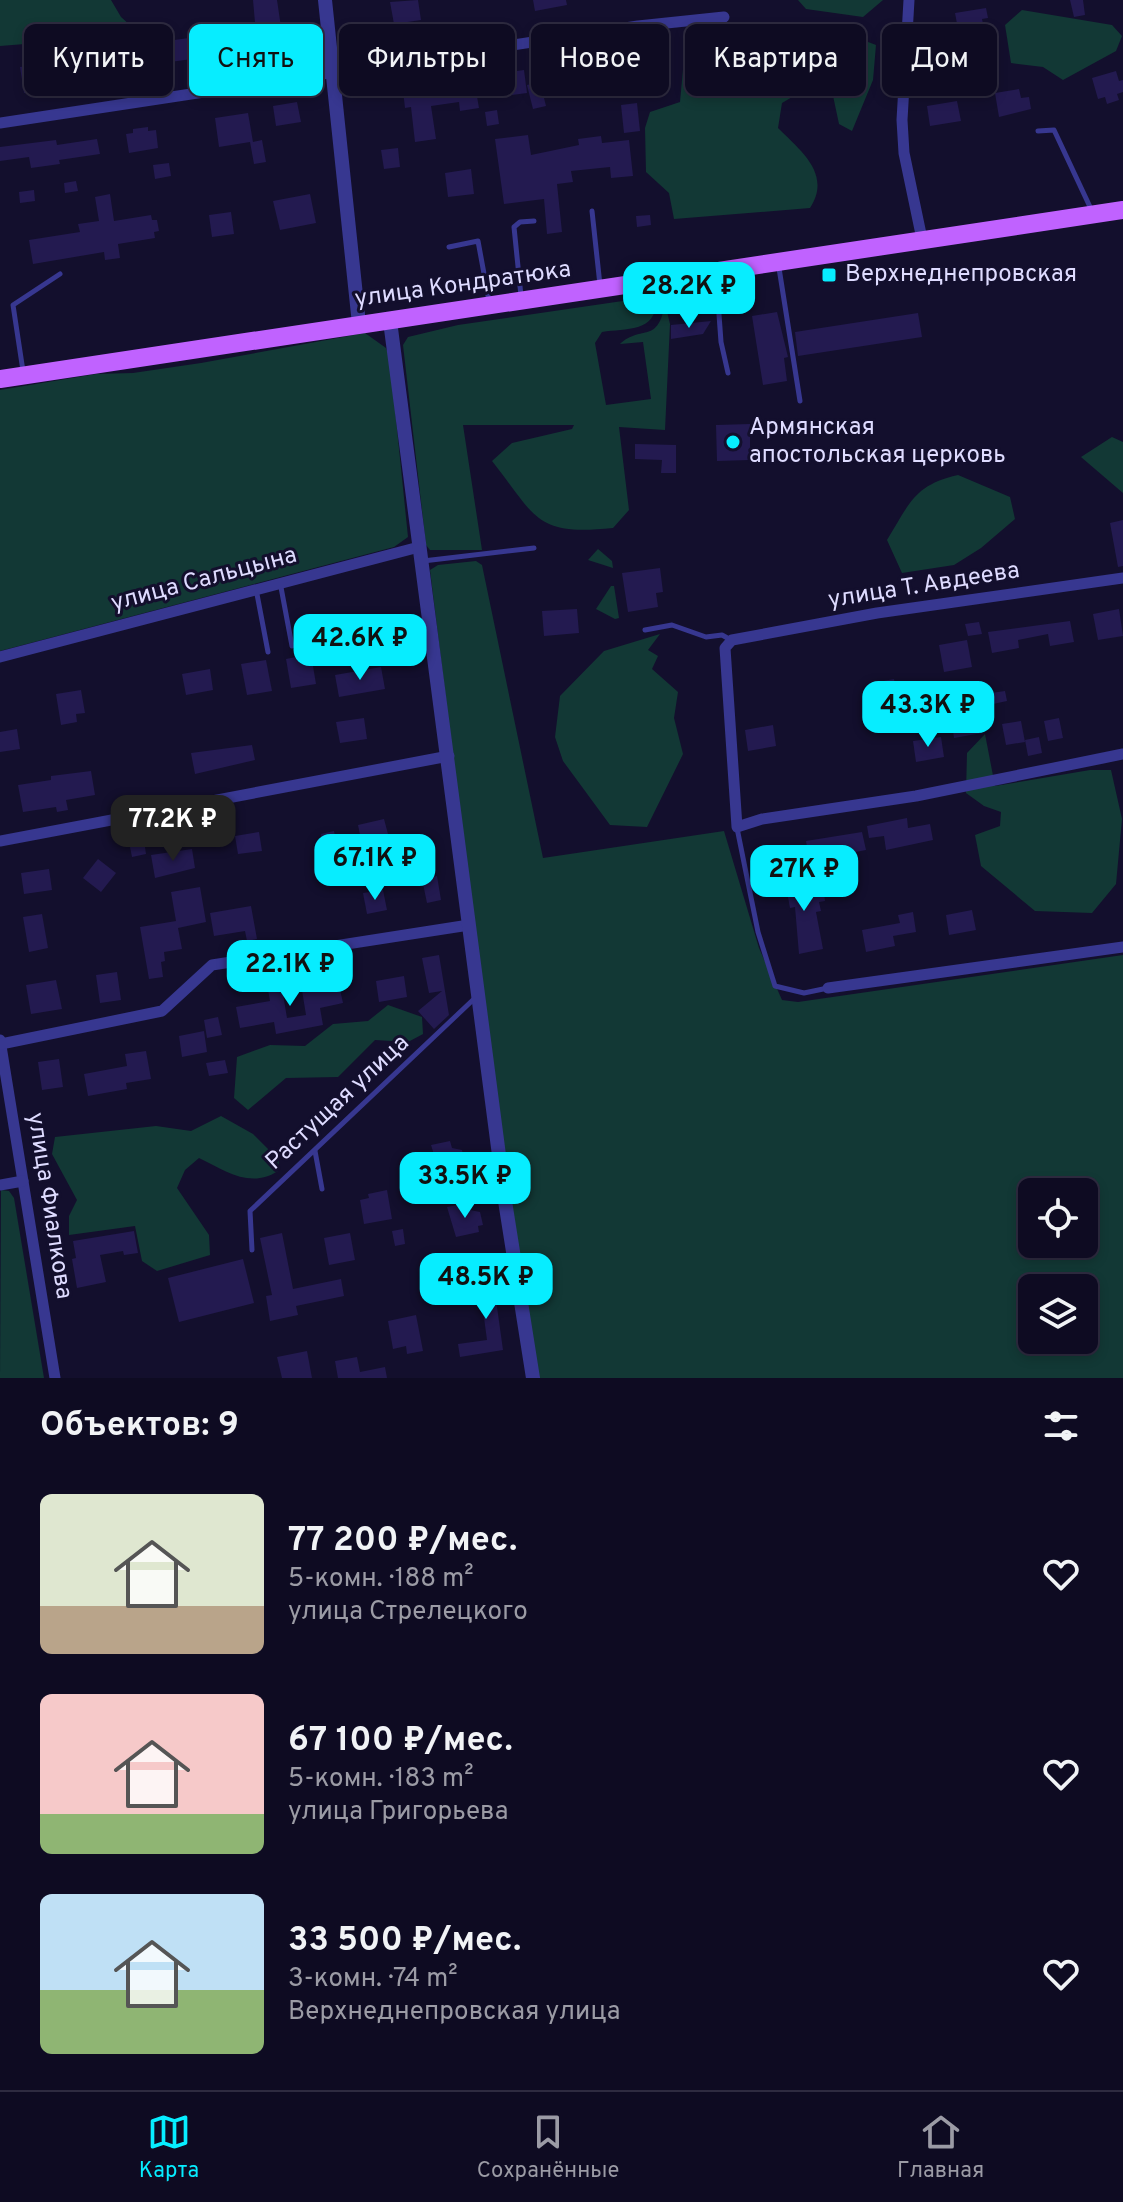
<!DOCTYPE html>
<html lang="ru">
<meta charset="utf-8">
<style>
:root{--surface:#0e0b22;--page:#1c192f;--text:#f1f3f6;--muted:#9b9ba5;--line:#2e2b40;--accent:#07edff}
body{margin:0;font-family:Overpass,sans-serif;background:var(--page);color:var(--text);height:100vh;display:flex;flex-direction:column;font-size:30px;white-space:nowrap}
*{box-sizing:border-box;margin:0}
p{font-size:26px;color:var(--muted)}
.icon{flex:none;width:44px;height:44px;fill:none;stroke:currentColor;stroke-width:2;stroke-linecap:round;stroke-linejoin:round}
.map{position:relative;height:1378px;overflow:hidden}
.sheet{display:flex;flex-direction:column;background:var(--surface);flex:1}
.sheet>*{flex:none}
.guide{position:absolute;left:24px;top:24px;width:1076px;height:72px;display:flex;gap:16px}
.tools{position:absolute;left:1018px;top:1178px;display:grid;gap:16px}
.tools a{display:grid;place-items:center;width:80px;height:80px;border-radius:12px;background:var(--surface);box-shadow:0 4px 12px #0003,0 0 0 2px var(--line);font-size:40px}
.price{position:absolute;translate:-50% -68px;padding:0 18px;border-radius:16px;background:var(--accent);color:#111;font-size:26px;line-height:52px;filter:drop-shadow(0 2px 4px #0008)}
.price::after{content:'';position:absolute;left:50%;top:48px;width:24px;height:18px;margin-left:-12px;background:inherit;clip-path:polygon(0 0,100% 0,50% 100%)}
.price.on{background:#222;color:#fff}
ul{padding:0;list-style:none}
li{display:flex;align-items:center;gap:24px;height:200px;padding:0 40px}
li span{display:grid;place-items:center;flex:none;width:224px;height:160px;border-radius:12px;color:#555}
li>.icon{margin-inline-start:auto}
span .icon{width:96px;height:96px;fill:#fffc;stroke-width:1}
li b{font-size:34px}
h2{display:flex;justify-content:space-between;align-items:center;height:96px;padding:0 40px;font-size:34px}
.chip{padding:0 28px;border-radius:12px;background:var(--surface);box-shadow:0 4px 12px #0003,0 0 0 2px var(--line);font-size:28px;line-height:72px}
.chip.on{background:var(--accent);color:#111}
.menu{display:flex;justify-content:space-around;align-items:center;height:112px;border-top:2px solid var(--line);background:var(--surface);font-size:22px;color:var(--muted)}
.menu a{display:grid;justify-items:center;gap:4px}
.menu .on{color:var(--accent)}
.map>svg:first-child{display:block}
.green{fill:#123835;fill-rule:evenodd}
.building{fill:#231a50}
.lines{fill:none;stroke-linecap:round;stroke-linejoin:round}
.service{stroke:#373790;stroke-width:5}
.minor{stroke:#373790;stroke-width:11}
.tertiary{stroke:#373790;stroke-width:14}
.primary{stroke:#c062ff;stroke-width:18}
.poi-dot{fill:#07edff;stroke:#130f2d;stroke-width:3}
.labels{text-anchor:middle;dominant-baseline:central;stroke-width:6;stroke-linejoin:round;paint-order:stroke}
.poi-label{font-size:24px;fill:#dedbff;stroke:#130f2d;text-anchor:start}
.street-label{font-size:24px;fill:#dedbff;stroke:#130f2d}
</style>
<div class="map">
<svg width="1123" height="1378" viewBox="0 0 1123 1378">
<rect width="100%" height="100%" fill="#130f2d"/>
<g class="green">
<polygon points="0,0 111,0 121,17 141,35 132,52 122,53 75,40 0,46"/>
<polygon points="798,0 883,0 863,17 806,9"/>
<polygon points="1022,10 1112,25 1122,36 1116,51 1063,80 1043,67 1011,63 1005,25"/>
<path d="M729 29 773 49 834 29 876 45 873 80 852 131 839 124 832 91 809 87 782 103 778 128C801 151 832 174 810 208L674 219 669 193 646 172 645 128 650 112 680 102 685 47 703 32Z"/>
<path d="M650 297 656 301C656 333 626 328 602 332L595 343 606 405 651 399 643 342 620 344C642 324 658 345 665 303L670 324 665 430 619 427 629 510 613 528C535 536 537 518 492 461L512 443 572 429 574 425H463L482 550H430L426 545 403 345 408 337 458 325Z"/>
<polygon points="365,333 386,348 390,360 408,537 394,547 0,651 0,390 96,374 133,373 201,363"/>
<polygon points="1112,437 1123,442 1123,493 1081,457"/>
<path d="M958 475 1010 497 1015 519 981 548 954 565 902 573 887 540C910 503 914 485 958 475Z"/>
<polygon points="598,549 612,561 613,568 588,560"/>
<path d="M476 561 482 565 543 858 724 831 759 948 782 1000 798 1002 1123 955V1378H538L494 1090 430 570 438 565ZM1032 1192H1084V1244H1032ZM1032 1288H1084V1340H1032Z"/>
<polygon points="611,586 614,586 619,618 615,619 596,609"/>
<polygon points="660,634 648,650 658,656 652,669 678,692 674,718 683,754 647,827 610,825 563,761 555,737 560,696 604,651"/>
<polygon points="985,734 995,786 1090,770 1111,770 1122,819 1116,884 1092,913 1035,911 981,866 975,835 1000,826 1001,812 984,806 966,793 967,753"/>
<polygon points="388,1005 422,1017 423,1034 408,1042 375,1040 338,1077 286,1078 248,1110 234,1098 237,1057 270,1045 305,1046 333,1024 368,1021"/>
<path d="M221 1116 253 1134 279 1160 278 1171C250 1189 226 1171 199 1158L185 1170 177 1188 209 1235 210 1255 157 1271 142 1261 135 1226 69 1235V1216L77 1200 52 1154 55 1137 156 1126 191 1131Z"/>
<polygon points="1,1190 9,1191 14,1198 44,1378 0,1378"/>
</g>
<g class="building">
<polygon points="253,0 277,0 281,27 286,26 288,40 282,41 282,47 264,50 261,33 256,34"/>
<polygon points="418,0 421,20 394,24 390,2"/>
<polygon points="533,0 566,0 567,5 535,11"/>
<polygon points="1070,0 1083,0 1085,15 1074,17"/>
<polygon points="986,8 988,18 982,19 984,28 978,29 988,74 959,81 948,53 962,50 955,13"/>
<polygon points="189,38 192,59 170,62 167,41"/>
<polygon points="634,45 665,50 665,74 634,74"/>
<polygon points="100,50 104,75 75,79 72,55"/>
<polygon points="566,57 567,61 591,61 591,80 580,78 548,83 545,61"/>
<polygon points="40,64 44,90 24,93 20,67"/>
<polygon points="524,70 527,93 497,97 494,74"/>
<polygon points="1116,71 1119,81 1123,80 1123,92 1117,94 1119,100 1107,104 1105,97 1098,99 1092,78"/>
<polygon points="540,82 546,106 533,109 527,85"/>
<polygon points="453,84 453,88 475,85 479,108 460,111 459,102 431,106 436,139 415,142 411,107 405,108 403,91"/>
<polygon points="1019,89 1021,98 1029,97 1031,109 999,117 995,93"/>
<polygon points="957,101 961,121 930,126 927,106"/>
<polygon points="297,102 301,122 276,126 273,106"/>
<polygon points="637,103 640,131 624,133 621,105"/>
<polygon points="497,110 499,124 487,126 485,112"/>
<polygon points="248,113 253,142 262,140 266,162 254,164 250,142 219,147 215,118"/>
<polygon points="148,127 148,131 156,130 158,148 129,153 126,134 133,133 133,129"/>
<polygon points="528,135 531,155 579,145 578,139 601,136 602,143 629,140 633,176 611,178 610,167 571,171 573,182 557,184 562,232 547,234 544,199 504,204 495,139"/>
<polygon points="97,139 100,154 59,160 60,164 31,168 29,157 0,161 0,147 56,140 57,145"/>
<polygon points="398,148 400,167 384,169 381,150"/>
<polygon points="169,163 171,176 155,179 153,165"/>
<polygon points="471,169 474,194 448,197 445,173"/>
<polygon points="76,181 78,191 65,193 64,183"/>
<polygon points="34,190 35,201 20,203 19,192"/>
<polygon points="110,194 114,221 151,215 152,220 157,220 159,231 154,232 155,238 118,244 120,258 105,260 104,252 33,264 29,240 80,232 78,224 99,221 95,197"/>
<polygon points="310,194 316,223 280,230 273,201"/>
<polygon points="231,212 234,234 212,237 209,215"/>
<polygon points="650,215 651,225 637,227 636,216"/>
<polygon points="777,312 788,357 784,358 787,381 763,385 752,316"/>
<polygon points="918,313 922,337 798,356 795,332"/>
<polygon points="711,321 703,334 671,339 671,325"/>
<polygon points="750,424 750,460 717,461 716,425"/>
<polygon points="635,444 676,445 676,473 661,473 662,460 635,459"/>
<polygon points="1123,520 1123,566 1118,567 1110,523"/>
<polygon points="660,568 663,592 656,593 658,607 628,612 622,573"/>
<polygon points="577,609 579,633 544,636 542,611"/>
<polygon points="1119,609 1123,636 1098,640 1093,614"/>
<polygon points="1070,621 1074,642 1050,646 1048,634 1018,640 1019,648 992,653 988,632"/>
<polygon points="979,622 982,634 968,636 965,624"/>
<polygon points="967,640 972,667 944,672 939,645"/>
<polygon points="311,654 316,684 291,688 286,659"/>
<polygon points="266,660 272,691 247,695 241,664"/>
<polygon points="381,667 385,689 339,697 335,675"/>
<polygon points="210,669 213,690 186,695 182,674"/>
<polygon points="894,679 899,701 877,705 874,690 879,689 878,682"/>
<polygon points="81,690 85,713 76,714 77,722 61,725 56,694"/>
<polygon points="1005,691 1007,701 993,704 991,693"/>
<polygon points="979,712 982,733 954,738 951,717"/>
<polygon points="364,718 367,739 340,743 336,722"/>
<polygon points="1059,718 1063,738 1048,741 1044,721"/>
<polygon points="1021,721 1025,742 1006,745 1002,724"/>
<polygon points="773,725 776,746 748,751 745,730"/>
<polygon points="17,729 20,749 0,752 0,732"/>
<polygon points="941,737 944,757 916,762 913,741"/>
<polygon points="1039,737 1042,753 1028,756 1025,740"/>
<polygon points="252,745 255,760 195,774 191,753"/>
<polygon points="91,771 95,795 66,800 68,810 57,812 56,807 23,812 18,785 51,780 51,776"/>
<polygon points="907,818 908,828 930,824 933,840 886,850 884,836 869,838 867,826"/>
<polygon points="384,819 388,834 361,840 358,825"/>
<polygon points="334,831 338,852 349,850 351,860 327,865 321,834"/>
<polygon points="259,832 262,851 238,854 235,836"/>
<polygon points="862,832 866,850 835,856 840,882 821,885 816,858 809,859 806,841"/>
<polygon points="144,840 146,854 132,857 129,842"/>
<polygon points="192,849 195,868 155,878 151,855"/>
<polygon points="98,859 116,873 101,892 83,878"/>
<polygon points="49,869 52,890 24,894 21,873"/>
<polygon points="437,876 441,900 427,903 422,879"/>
<polygon points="797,878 800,891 823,886 825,901 819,902 821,911 816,912 823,949 799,954 795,907 790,908 787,892 776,894 774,882"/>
<polygon points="200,887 206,922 178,928 182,949 164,952 165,961 161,962 163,977 149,979 140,927 176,921 171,892"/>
<polygon points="383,890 387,910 367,914 363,893"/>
<polygon points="251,906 257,939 247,941 245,931 214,936 210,913"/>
<polygon points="972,910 976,930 949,935 946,915"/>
<polygon points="913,912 916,932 893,936 895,946 866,952 862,930 900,923 898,915"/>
<polygon points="42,914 48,948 29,952 23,917"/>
<polygon points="439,955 449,1015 434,1029 418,1011 442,991 429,993 422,958"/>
<polygon points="117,972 121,1000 100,1003 96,975"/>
<polygon points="314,976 317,990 339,985 343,1003 320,1008 323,1025 276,1034 274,1022 240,1028 236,1007 270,1001 267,984 281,982 287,1018 306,1015 300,978"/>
<polygon points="404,976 407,997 379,1002 376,981"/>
<polygon points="56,980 62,1009 31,1014 26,985"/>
<polygon points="218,1017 222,1035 207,1038 204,1020"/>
<polygon points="204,1031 207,1052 182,1057 179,1036"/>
<polygon points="146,1051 151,1079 126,1083 127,1089 88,1096 84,1074 127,1066 125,1054"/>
<polygon points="59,1059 63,1087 42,1090 38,1062"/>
<polygon points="225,1060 228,1073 209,1076 206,1063"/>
<polygon points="450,1141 452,1148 462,1150 465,1163 460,1164 461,1170 440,1174 431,1145"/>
<polygon points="387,1190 392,1219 364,1224 360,1200 369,1198 368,1194"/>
<polygon points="468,1203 470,1210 480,1212 483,1225 478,1226 479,1232 456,1237 447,1207"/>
<polygon points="403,1229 405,1244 395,1246 392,1231"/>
<polygon points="134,1231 138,1253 124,1255 123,1251 100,1255 106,1282 77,1288 72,1259 76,1258 73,1241"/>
<polygon points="282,1233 293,1289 341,1279 344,1296 296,1306 298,1315 270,1321 266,1296 272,1295 260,1238"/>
<polygon points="350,1233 355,1260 329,1265 324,1238"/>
<polygon points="243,1259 254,1303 179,1322 168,1278"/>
<polygon points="492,1271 503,1350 460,1357 458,1344 487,1340 478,1273"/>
<polygon points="416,1315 423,1351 407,1354 406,1346 393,1349 388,1321"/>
<polygon points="307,1351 312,1378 282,1378 277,1357"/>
<polygon points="357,1357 360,1372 385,1367 387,1378 338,1378 335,1361"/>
</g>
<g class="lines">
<g class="service">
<polyline points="1038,131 1054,130 1091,209"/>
<polyline points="592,211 600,285"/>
<polyline points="449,247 478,241 489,301"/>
<polyline points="779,268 800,401"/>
<polyline points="716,273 721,342 728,373"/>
<polyline points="521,296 514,227 520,222 534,221"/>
<polyline points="676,311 719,303"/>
<polyline points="23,371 13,305 60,274"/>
<polyline points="423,561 534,548"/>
<polyline points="280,582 292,646"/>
<polyline points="256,589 268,652"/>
<polyline points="645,630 672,625 706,637 722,635 731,640"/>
<polyline points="737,828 758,932 775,986 804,993 828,988"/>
<polyline points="315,1151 322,1189"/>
<polyline points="252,1250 250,1211 475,998"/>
</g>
<g class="minor">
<polyline points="909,0 902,120 904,153 922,239"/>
<polyline points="0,123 638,26 724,17"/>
<polyline points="1123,578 877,613 732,640 725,648 737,827 762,819 916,796 1123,754"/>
<polyline points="0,657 419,547"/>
<polyline points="0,841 449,756"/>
<polyline points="828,988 1123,947"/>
<polyline points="0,1040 55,1378"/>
<polyline points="1,1044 162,1011 212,965 469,925"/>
<polyline points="0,1185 23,1181"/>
</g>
<g class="tertiary">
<polyline points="325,0 359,324"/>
<polyline points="390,321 505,1201 533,1378"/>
</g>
<polyline class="primary" points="0,379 1123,210"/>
</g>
<g class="poi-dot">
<rect x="821" y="267" width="16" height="16" rx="4"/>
<circle cx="733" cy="442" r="8"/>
</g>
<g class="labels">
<g class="poi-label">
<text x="845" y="275">Верхнеднепровская</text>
<text x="749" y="428">Армянская<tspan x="749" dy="28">апостольская церковь</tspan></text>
</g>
<g class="street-label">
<text transform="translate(463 285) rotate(-8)">улица Кондратюка</text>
<text transform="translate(204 580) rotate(-15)">улица Сальцына</text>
<text transform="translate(924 586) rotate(-9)">улица Т. Авдеева</text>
<text transform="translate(338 1103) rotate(-43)">Растущая улица</text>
<text transform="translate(49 1206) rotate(81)">улица Фиалкова</text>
</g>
</g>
</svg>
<div class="tools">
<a><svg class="icon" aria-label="locate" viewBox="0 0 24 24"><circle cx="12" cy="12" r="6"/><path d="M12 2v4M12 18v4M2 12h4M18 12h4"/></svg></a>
<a><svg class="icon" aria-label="layers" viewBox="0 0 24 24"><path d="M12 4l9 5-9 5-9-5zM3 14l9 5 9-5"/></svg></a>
</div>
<b class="price" style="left:689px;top:330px">28.2K ₽</b>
<b class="price" style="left:360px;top:682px">42.6K ₽</b>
<b class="price" style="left:928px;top:749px">43.3K ₽</b>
<b class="price on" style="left:173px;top:863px">77.2K ₽</b>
<b class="price" style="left:375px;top:902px">67.1K ₽</b>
<b class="price" style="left:804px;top:913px">27K ₽</b>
<b class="price" style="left:290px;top:1008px">22.1K ₽</b>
<b class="price" style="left:465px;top:1220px">33.5K ₽</b>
<b class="price" style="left:486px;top:1321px">48.5K ₽</b>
<div class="guide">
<a class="chip">Купить</a>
<a class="chip on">Снять</a>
<a class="chip">Фильтры</a>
<a class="chip">Новое</a>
<a class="chip">Квартира</a>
<a class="chip">Дом</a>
</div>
</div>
<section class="sheet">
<h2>Объектов: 9<svg class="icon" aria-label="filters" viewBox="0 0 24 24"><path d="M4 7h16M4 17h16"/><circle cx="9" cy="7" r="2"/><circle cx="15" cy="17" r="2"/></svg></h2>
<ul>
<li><span style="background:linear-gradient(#dfe7d0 70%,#b9a48a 0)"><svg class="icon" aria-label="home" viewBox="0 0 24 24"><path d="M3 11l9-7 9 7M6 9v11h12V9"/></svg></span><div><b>77 200 ₽/мес.</b><p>5-комн. · 188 m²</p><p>улица Стрелецкого</p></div><svg class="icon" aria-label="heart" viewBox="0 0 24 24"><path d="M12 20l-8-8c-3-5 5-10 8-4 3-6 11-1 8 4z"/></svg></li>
<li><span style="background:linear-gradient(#f6c9c9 75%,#8fb573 0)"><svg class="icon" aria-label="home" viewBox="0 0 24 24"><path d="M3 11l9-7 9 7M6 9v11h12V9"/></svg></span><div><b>67 100 ₽/мес.</b><p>5-комн. · 183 m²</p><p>улица Григорьева</p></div><svg class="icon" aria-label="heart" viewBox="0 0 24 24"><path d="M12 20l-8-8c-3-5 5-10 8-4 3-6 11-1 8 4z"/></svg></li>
<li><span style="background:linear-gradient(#bfe0f5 60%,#8fb573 0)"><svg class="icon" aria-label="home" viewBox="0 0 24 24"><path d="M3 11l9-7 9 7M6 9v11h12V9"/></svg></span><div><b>33 500 ₽/мес.</b><p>3-комн. · 74 m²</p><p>Верхнеднепровская улица</p></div><svg class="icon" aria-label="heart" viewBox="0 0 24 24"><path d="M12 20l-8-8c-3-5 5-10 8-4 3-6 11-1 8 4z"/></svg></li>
</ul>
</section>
<nav class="menu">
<a class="on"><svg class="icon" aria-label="map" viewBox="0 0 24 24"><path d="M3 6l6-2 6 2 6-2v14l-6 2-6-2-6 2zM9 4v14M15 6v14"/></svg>Карта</a>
<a><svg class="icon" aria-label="saved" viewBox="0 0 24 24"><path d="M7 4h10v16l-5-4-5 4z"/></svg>Сохранённые</a>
<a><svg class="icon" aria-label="home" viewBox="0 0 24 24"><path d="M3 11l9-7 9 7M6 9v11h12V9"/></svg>Главная</a>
</nav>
